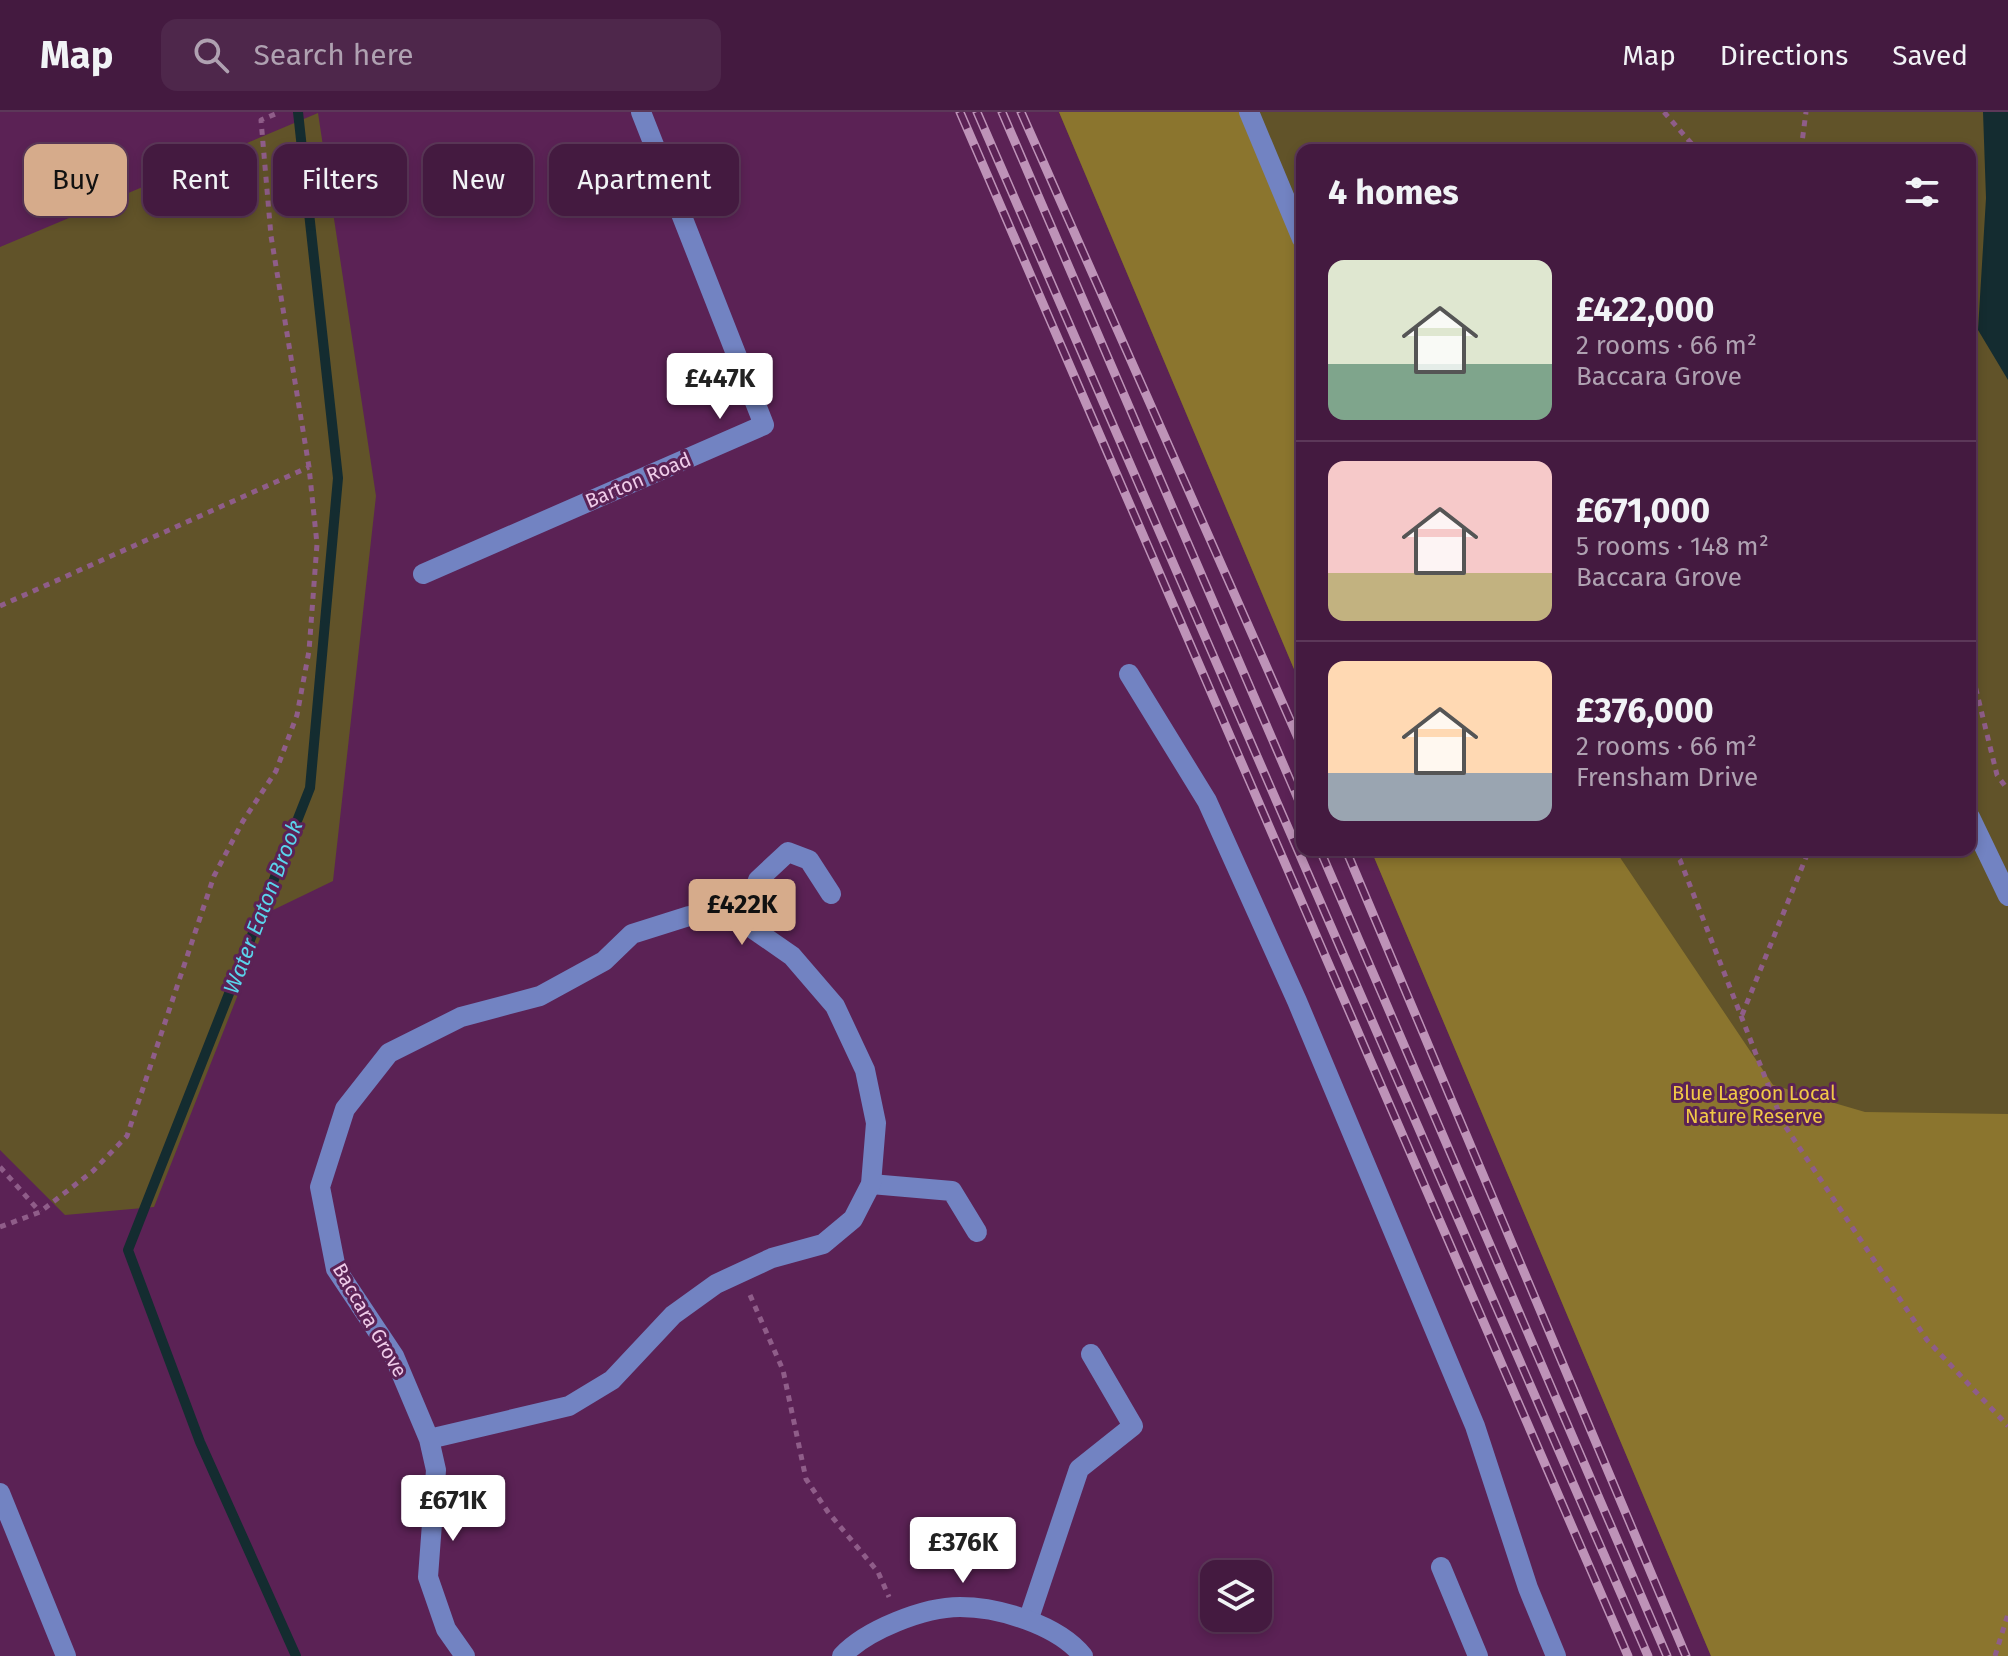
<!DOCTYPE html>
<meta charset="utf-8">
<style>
:root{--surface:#441a40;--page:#4e274b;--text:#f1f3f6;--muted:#afa1b1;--line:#5c3859;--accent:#d6ab8b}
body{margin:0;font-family:"Fira Sans",sans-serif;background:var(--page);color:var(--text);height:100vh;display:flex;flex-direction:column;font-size:30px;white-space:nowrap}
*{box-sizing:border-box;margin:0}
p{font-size:26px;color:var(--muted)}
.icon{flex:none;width:44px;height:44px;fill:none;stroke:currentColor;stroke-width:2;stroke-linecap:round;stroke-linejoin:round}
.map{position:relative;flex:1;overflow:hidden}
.side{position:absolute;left:1296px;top:32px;width:680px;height:712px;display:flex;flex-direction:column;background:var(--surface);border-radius:16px;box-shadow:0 4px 12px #0003,0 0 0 2px var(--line)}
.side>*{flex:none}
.hud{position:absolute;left:24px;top:32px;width:760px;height:72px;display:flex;gap:16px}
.tools{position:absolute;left:1200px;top:1448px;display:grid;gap:16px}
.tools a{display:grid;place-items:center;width:72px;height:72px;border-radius:16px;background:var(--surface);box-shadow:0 4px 12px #0003,0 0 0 2px var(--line);font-size:40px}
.price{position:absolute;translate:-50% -68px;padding:0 18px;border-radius:8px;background:#fff;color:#222;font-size:26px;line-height:52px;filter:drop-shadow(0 2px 4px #0008)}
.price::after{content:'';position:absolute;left:50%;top:48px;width:24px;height:18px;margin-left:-12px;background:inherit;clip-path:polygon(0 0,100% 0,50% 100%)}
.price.selected{background:var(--accent);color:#111}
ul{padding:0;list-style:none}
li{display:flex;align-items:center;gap:24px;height:200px;padding:0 32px}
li+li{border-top:2px solid var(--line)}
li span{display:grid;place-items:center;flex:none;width:224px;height:160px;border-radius:16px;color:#555}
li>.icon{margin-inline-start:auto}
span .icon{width:96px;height:96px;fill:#fffc;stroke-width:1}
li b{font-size:34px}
h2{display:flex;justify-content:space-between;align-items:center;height:96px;padding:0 32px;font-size:34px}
.pill{padding:0 28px;border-radius:16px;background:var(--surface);box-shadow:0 4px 12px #0003,0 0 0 2px var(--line);font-size:28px;line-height:72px}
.pill.selected{background:var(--accent);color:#111}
header{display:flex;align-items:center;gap:48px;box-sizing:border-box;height:112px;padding:0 40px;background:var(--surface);border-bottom:2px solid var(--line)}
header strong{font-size:38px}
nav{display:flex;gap:44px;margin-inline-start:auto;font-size:28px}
.search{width:560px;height:72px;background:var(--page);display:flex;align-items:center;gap:20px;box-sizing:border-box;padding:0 28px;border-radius:16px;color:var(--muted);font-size:30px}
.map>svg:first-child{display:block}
.green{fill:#615329}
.forest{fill:#8b752e}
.water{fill:#142c30}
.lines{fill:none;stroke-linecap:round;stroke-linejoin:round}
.stream{stroke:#142c30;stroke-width:10}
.path{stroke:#8f5d89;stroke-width:5;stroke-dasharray:6 6;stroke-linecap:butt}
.minor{stroke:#7283c2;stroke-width:20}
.rail-casing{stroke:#be93b8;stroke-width:9}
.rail{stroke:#5b2255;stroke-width:6;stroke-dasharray:18;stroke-linecap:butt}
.labels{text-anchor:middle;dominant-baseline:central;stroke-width:6;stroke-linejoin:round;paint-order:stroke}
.street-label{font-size:20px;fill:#efcce9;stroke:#5b2255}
.park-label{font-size:20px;fill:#f1c947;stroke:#5b2255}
.water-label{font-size:22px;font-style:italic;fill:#5ad4eb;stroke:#5b2255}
</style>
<header>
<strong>Map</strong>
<div class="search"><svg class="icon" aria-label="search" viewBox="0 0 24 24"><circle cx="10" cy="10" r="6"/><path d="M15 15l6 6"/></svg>Search here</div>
<nav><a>Map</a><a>Directions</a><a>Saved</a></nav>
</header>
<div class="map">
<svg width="2008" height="1544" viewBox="0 0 2008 1544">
<rect width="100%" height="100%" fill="#5b2255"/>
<g class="green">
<polygon points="1059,0 2008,0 2008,1544 1711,1544 1371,738 1970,738 1970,38 1302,38 1302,576"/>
<polygon points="318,1 376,384 333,769 271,799 154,1095 65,1103 0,1038 0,135"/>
</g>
<g class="forest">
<polygon points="1059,0 1249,0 1302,112 1302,576"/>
<polygon points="1371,738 1615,738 1773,973 1865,1000 2008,1002 2008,1544 1711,1544"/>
</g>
<polygon class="water" points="1983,0 2008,0 2008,268 1978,218 1986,86"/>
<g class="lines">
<polyline class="stream" points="296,1544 200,1330 128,1138 310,676 338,366 298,0"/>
<g class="path">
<polyline points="1664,0 1697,38"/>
<polyline points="1801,38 1806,0"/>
<polyline points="0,494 309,355"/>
<polyline points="1970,553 1997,663 2008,678"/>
<polyline points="1672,738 1680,748 1783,1011 1927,1228 2008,1314"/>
<polyline points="1742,903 1809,738"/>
<polyline points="0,1055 40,1100"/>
<polyline points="0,1115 40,1100 93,1059 127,1024 214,764 243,709 276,659 297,603 309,539 317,432 309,355 271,124 261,8 280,0"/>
<polyline points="750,1183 783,1258 806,1367 828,1400 878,1460 889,1485"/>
<polyline points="1995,1544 2008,1502"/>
</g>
<g class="minor">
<polyline points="1249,0 1302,127"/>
<polyline points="423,462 764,313 641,0"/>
<polyline points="1129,562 1207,689 1297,889 1475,1314 1528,1476 1556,1544"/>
<polyline points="1970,705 2008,784"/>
<polyline points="743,810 758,768 788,740 809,748 831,782"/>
<polyline points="871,1072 952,1079 977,1120"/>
<polyline points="429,1327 569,1294 612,1268 673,1203 716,1172 772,1146 823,1132 853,1107 871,1072 876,1011 865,958 835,894 792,844 743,810 689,804 632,822 604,849 540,884 461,905 389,941 345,997 320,1075 336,1157 394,1244 429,1327 436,1358 428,1465 446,1517 465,1544"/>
<polyline points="0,1381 66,1544"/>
<polyline points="1441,1455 1478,1544"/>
<polyline points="1029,1506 1079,1357 1133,1314 1091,1242"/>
<path d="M842 1544C866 1518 924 1495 960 1495 999 1495 1058 1513 1083 1544"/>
</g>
<g class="rail-casing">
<g id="rail">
<polyline points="960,0 1628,1544"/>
<polyline points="977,0 1648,1544"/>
<polyline points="1002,0 1302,696"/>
<polyline points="1021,0 1302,635"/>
<polyline points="1320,738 1667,1544"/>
<polyline points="1346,738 1686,1544"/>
</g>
</g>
<use href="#rail" class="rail"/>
</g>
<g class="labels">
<g class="street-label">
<text transform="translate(638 368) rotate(-23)">Barton Road</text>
<text transform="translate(370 1208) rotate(60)">Baccara Grove</text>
</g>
<g class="park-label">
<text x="1754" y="981">Blue Lagoon Local<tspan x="1754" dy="23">Nature Reserve</tspan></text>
</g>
<g class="water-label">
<text transform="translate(263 795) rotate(-69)">Water Eaton Brook</text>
</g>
</g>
</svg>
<div class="tools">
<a><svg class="icon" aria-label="layers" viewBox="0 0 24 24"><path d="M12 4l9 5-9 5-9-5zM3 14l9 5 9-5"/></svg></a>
</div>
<b class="price" style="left:720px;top:309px">£447K</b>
<b class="price selected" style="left:742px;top:835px">£422K</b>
<b class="price" style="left:453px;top:1431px">£671K</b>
<b class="price" style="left:963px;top:1473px">£376K</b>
<div class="hud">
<a class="pill selected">Buy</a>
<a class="pill">Rent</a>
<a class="pill">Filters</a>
<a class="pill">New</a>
<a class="pill">Apartment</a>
</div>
<section class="side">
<h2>4 homes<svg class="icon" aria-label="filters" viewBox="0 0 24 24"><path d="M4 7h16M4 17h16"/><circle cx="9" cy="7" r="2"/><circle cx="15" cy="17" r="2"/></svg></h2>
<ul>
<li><span style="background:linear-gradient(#dfe7d0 65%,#7fa58c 0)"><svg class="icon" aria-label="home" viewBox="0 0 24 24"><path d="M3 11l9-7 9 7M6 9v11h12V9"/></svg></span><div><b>£422,000</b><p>2 rooms · 66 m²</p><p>Baccara Grove</p></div></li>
<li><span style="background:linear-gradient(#f6c9c9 70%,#c2b280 0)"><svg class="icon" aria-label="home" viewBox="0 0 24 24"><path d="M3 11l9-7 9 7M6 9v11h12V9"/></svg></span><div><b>£671,000</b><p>5 rooms · 148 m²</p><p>Baccara Grove</p></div></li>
<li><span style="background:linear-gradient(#ffd9b3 70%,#9aa5b1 0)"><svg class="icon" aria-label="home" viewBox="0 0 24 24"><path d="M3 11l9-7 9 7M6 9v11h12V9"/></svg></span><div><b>£376,000</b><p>2 rooms · 66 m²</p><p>Frensham Drive</p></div></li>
</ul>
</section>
</div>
